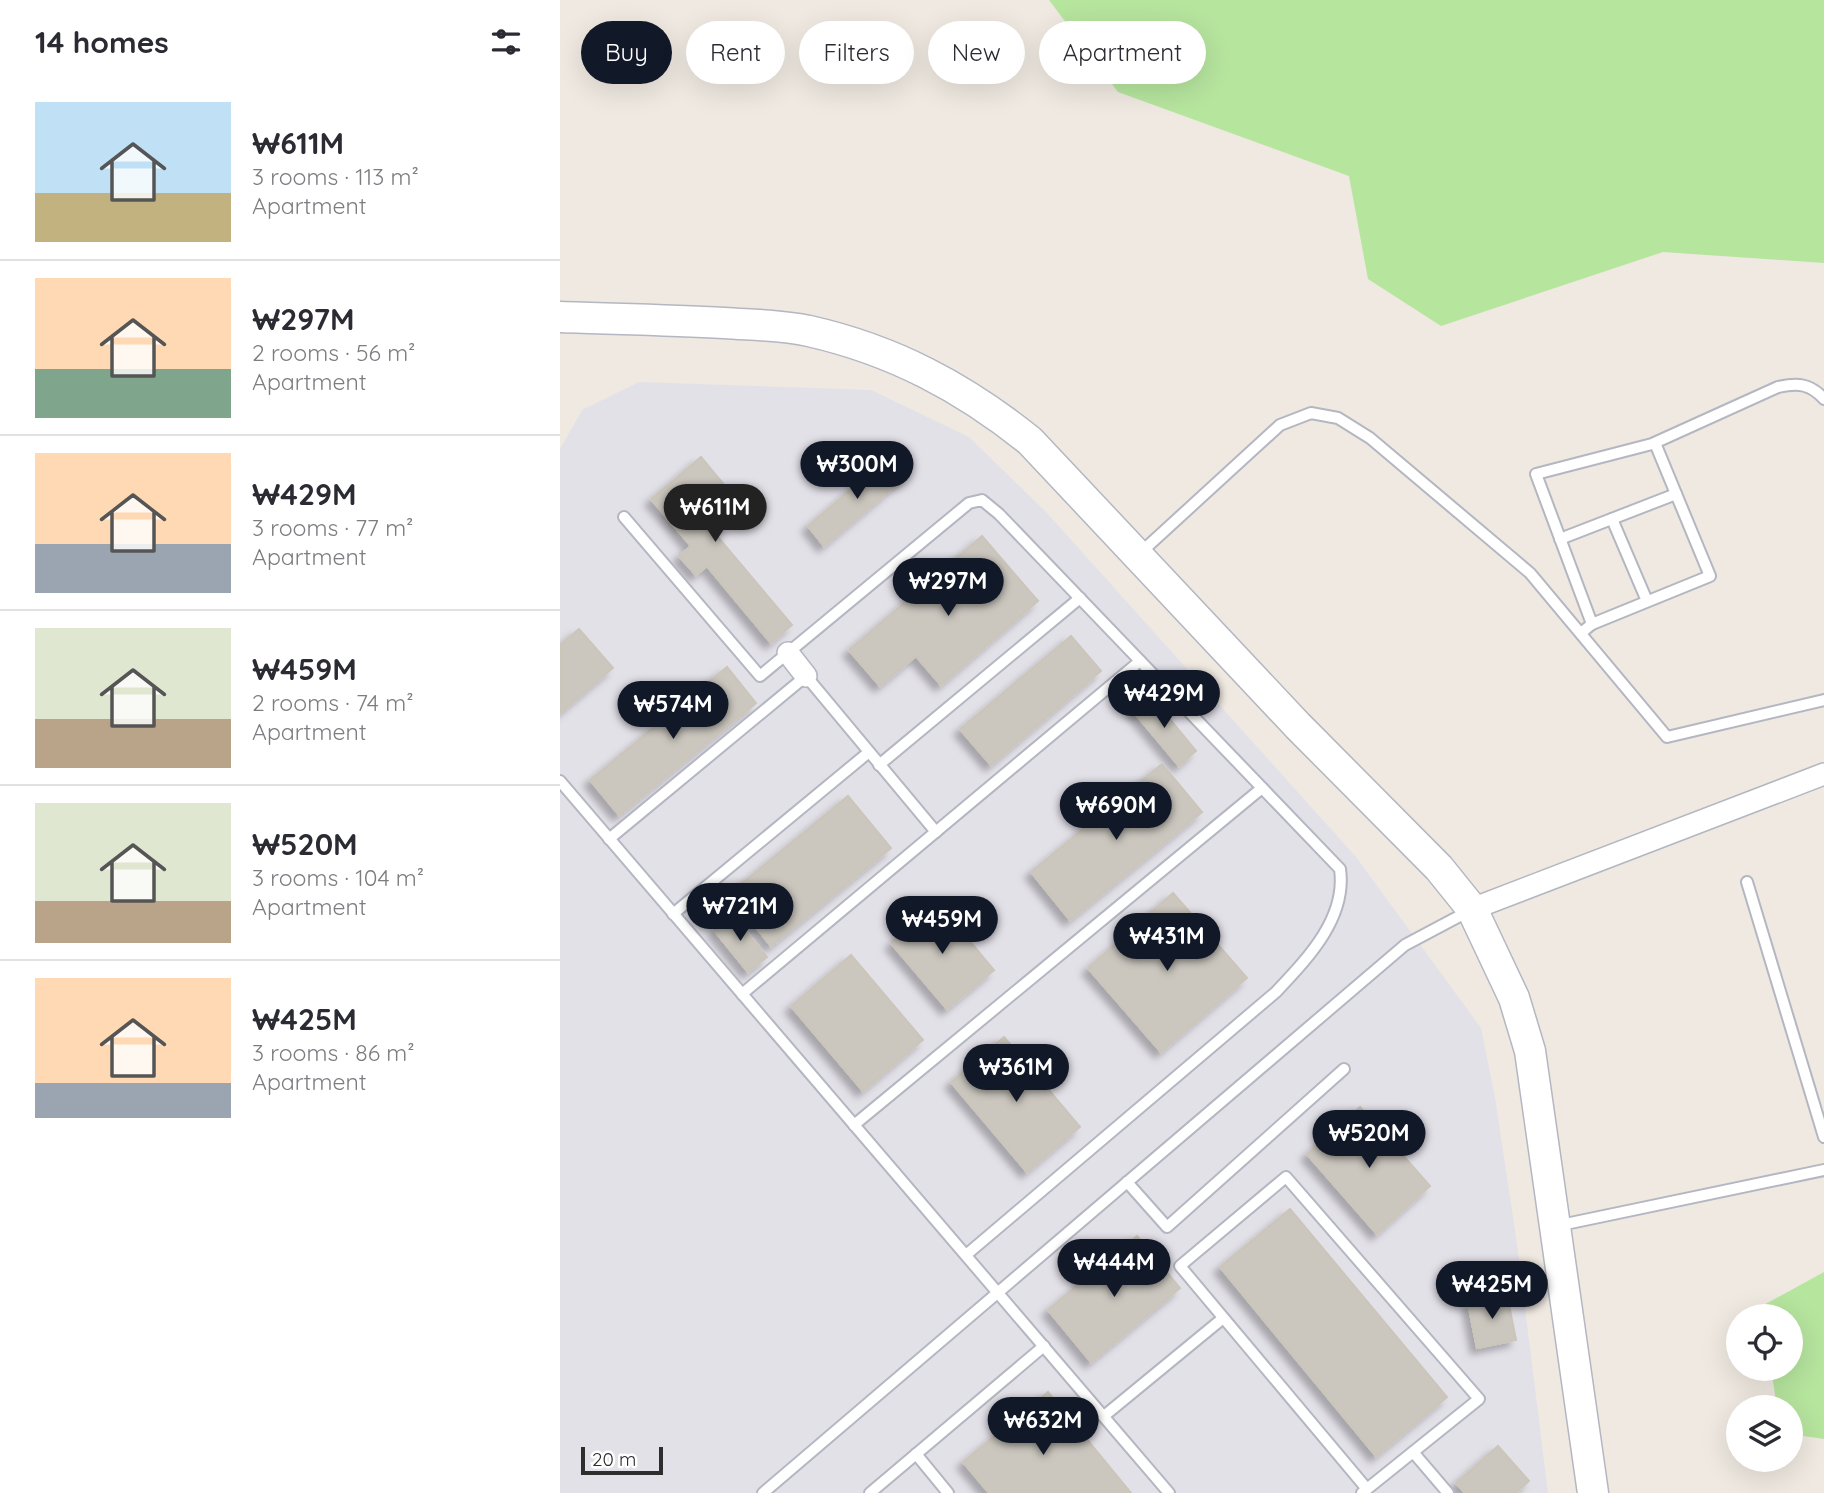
<!DOCTYPE html>
<meta charset="utf-8">
<style>
:root{--surface:#fff;--page:#f2f2f3;--text:#2b2b33;--muted:#7c7c81;--line:#e1e1e2;--accent:#111827}
body{margin:0;font-family:Quicksand,sans-serif;background:var(--page);color:var(--text);height:100vh;display:flex;flex-direction:column;font-size:26px;white-space:nowrap}
*{box-sizing:border-box;margin:0}
p{font-size:23px;color:var(--muted)}
.icon{flex:none;width:38px;height:38px;fill:none;stroke:currentColor;stroke-width:2;stroke-linecap:round;stroke-linejoin:round}
.map{position:relative;flex:1;overflow:hidden}
.panel{display:flex;flex-direction:column;background:var(--surface);width:560px}
.panel>*{flex:none}
.banner{position:absolute;left:21px;top:21px;width:665px;height:63px;display:flex;gap:14px}
.controls{position:absolute;left:1166px;top:1304px;display:grid;gap:14px}
.controls a{display:grid;place-items:center;width:77px;height:77px;border-radius:50%;background:var(--surface);box-shadow:0 7px 28px #0002;font-size:35px}
.scale{position:absolute;left:21px;bottom:18px;width:82px;box-sizing:border-box;padding-left:7px;border:4px solid #2e2e2e;border-top:0;font-size:19px;line-height:24px;white-space:nowrap;color:#2e2e2e;-webkit-text-stroke:5px #fff;paint-order:stroke}
.price{position:absolute;translate:-50% -60px;padding:0 16px;border-radius:24px;background:var(--accent);color:#fff;font-size:23px;line-height:46px;filter:drop-shadow(0 2px 4px #0008)}
.price::after{content:'';position:absolute;left:50%;top:42px;width:21px;height:16px;margin-left:-10px;background:inherit;clip-path:polygon(0 0,100% 0,50% 100%)}
.price.current{background:#222;color:#fff}
ul{padding:0;list-style:none}
li{display:flex;align-items:center;gap:21px;height:175px;padding:0 35px}
li+li{border-top:2px solid var(--line)}
li span{display:grid;place-items:center;flex:none;width:196px;height:140px;border-radius:0px;color:#555}
li>.icon{margin-inline-start:auto}
span .icon{width:84px;height:84px;fill:#fffc;stroke-width:1}
li b{font-size:30px}
h2{display:flex;justify-content:space-between;align-items:center;height:84px;padding:0 35px;font-size:30px}
.tag{padding:0 24px;border-radius:32px;background:var(--surface);box-shadow:0 7px 28px #0002;font-size:24px;line-height:63px}
.tag.current{background:var(--accent);color:#fff}
main{display:flex;flex:1;min-height:0}
.map>svg:first-child{display:block}
.industrial{fill:#e3e1e8}
.green{fill:#b6e59e}
.building{fill:#cbc7bf;stroke:#cbc5ba;stroke-width:2;filter:url(#shadow)}
.lines{fill:none;stroke-linecap:round;stroke-linejoin:round}
.lane-casing{stroke:#b4b7c1;stroke-width:14}
.street-casing{stroke:#b4b7c1;stroke-width:24}
.secondary-casing{stroke:#b4b7c1;stroke-width:33}
.lane{stroke:#fff;stroke-width:10}
.street{stroke:#fff;stroke-width:21}
.secondary{stroke:#fff;stroke-width:30}
</style>
<main>
<section class="panel">
<h2>14 homes<svg class="icon" aria-label="filters" viewBox="0 0 24 24"><path d="M4 7h16M4 17h16"/><circle cx="9" cy="7" r="2"/><circle cx="15" cy="17" r="2"/></svg></h2>
<ul>
<li><span style="background:linear-gradient(#bfe0f5 65%,#c2b280 0)"><svg class="icon" aria-label="home" viewBox="0 0 24 24"><path d="M3 11l9-7 9 7M6 9v11h12V9"/></svg></span><div><b>₩611M</b><p>3 rooms · 113 m²</p><p>Apartment</p></div></li>
<li><span style="background:linear-gradient(#ffd9b3 65%,#7fa58c 0)"><svg class="icon" aria-label="home" viewBox="0 0 24 24"><path d="M3 11l9-7 9 7M6 9v11h12V9"/></svg></span><div><b>₩297M</b><p>2 rooms · 56 m²</p><p>Apartment</p></div></li>
<li><span style="background:linear-gradient(#ffd9b3 65%,#9aa5b1 0)"><svg class="icon" aria-label="home" viewBox="0 0 24 24"><path d="M3 11l9-7 9 7M6 9v11h12V9"/></svg></span><div><b>₩429M</b><p>3 rooms · 77 m²</p><p>Apartment</p></div></li>
<li><span style="background:linear-gradient(#dfe7d0 65%,#b9a48a 0)"><svg class="icon" aria-label="home" viewBox="0 0 24 24"><path d="M3 11l9-7 9 7M6 9v11h12V9"/></svg></span><div><b>₩459M</b><p>2 rooms · 74 m²</p><p>Apartment</p></div></li>
<li><span style="background:linear-gradient(#dfe7d0 70%,#b9a48a 0)"><svg class="icon" aria-label="home" viewBox="0 0 24 24"><path d="M3 11l9-7 9 7M6 9v11h12V9"/></svg></span><div><b>₩520M</b><p>3 rooms · 104 m²</p><p>Apartment</p></div></li>
<li><span style="background:linear-gradient(#ffd9b3 75%,#9aa5b1 0)"><svg class="icon" aria-label="home" viewBox="0 0 24 24"><path d="M3 11l9-7 9 7M6 9v11h12V9"/></svg></span><div><b>₩425M</b><p>3 rooms · 86 m²</p><p>Apartment</p></div></li>
</ul>
</section>
<div class="map">
<svg width="1264" height="1493" viewBox="0 0 1264 1493">
<defs>
<filter id="shadow"><feDropShadow dx="-6" dy="6" stdDeviation="3.5" flood-color="#0004"/></filter>
</defs>
<rect width="100%" height="100%" fill="#efe9e1"/>
<polygon class="industrial" points="79,382 311,390 409,437 487,513 796,857 921,1028 935,1097 957,1244 988,1493 0,1493 0,449 22,410"/>
<g class="green">
<polygon points="489,0 1264,0 1264,263 1103,252 881,326 808,279 789,176 558,92"/>
<polygon points="1264,1272 1264,1439 1230,1434 1230,1407 1217,1407 1211,1369 1230,1368 1230,1316 1202,1316 1200,1307"/>
</g>
<g class="building">
<polygon points="330,456 347,476 264,546 248,526"/>
<polygon points="141,457 171,493 141,517 232,625 211,643 147,566 136,575 119,556 131,546 91,499"/>
<polygon points="422,536 478,601 381,685 356,656 320,686 289,650"/>
<polygon points="19,629 53,668 0,713 0,645"/>
<polygon points="511,636 541,671 431,765 400,729"/>
<polygon points="167,667 196,703 59,815 30,780"/>
<polygon points="590,695 636,751 619,766 572,710"/>
<polygon points="602,764 642,812 510,920 471,872"/>
<polygon points="288,796 331,848 211,946 169,894"/>
<polygon points="613,893 687,978 601,1052 528,968"/>
<polygon points="378,903 434,970 387,1009 331,943"/>
<polygon points="172,914 207,957 188,972 154,930"/>
<polygon points="291,955 363,1040 303,1091 231,1006"/>
<polygon points="444,1037 520,1127 467,1172 391,1082"/>
<polygon points="800,1107 870,1186 817,1234 747,1154"/>
<polygon points="730,1209 887,1397 816,1456 660,1267"/>
<polygon points="577,1236 620,1288 531,1362 488,1310"/>
<polygon points="947,1295 956,1340 917,1348 908,1303"/>
<polygon points="488,1392 571,1493 429,1493 403,1462"/>
<polygon points="938,1446 969,1481 956,1493 905,1493 896,1483"/>
</g>
<g class="lines">
<g class="lane-casing">
<g id="lane">
<path d="M64 517 200 676 409 503 422 500 439 514 780 869C787 918 748 958 716 992L406 1255"/>
<polyline points="1052,519 1087,601"/>
<polyline points="1000,539 1116,494"/>
<polyline points="578,555 720,425 751,413 778,418 810,438 970,573 1107,737 1264,700"/>
<polyline points="1032,624 1150,576 1095,443"/>
<path d="M1021 633 1032 624 976 474 1092 444 1218 387C1237 383 1250 383 1264 399"/>
<polyline points="319,765 520,598"/>
<polyline points="0,781 609,1493"/>
<polyline points="49,839 246,676 376,832"/>
<polyline points="1187,882 1264,1137"/>
<polyline points="113,914 309,752"/>
<polyline points="182,994 580,661"/>
<polyline points="294,1125 702,788"/>
<polyline points="567,1182 607,1227 784,1069"/>
<polyline points="996,1226 1264,1170"/>
<polyline points="544,1416 662,1319"/>
<polyline points="853,1452 888,1493"/>
<polyline points="356,1454 388,1493"/>
<polyline points="203,1493 845,945 909,911"/>
<polyline points="310,1493 484,1346"/>
<polyline points="802,1493 807,1489 919,1399 726,1177 620,1266 807,1489"/>
</g>
</g>
<g class="street-casing">
<g id="street">
<polyline points="228,653 246,676"/>
<polyline points="912,909 1264,774"/>
</g>
</g>
<g class="secondary-casing">
<path id="secondary" d="M0 317C55 319 110 320 164 323 192 325 222 325 249 331 333 350 403 387 470 441L738 726 879 868 912 909 954 998 970 1051 1033 1493"/>
</g>
<use href="#lane" class="lane"/>
<use href="#street" class="street"/>
<use href="#secondary" class="secondary"/>
</g>
</svg>
<div class="controls">
<a><svg class="icon" aria-label="locate" viewBox="0 0 24 24"><circle cx="12" cy="12" r="6"/><path d="M12 2v4M12 18v4M2 12h4M18 12h4"/></svg></a>
<a><svg class="icon" aria-label="layers" viewBox="0 0 24 24"><path d="M12 4l9 5-9 5-9-5zM3 14l9 5 9-5"/></svg></a>
</div>
<div class="scale">20 m</div>
<b class="price" style="left:297px;top:501px">₩300M</b>
<b class="price current" style="left:155px;top:544px">₩611M</b>
<b class="price" style="left:388px;top:618px">₩297M</b>
<b class="price" style="left:604px;top:730px">₩429M</b>
<b class="price" style="left:113px;top:741px">₩574M</b>
<b class="price" style="left:556px;top:842px">₩690M</b>
<b class="price" style="left:180px;top:943px">₩721M</b>
<b class="price" style="left:382px;top:956px">₩459M</b>
<b class="price" style="left:607px;top:973px">₩431M</b>
<b class="price" style="left:456px;top:1104px">₩361M</b>
<b class="price" style="left:809px;top:1170px">₩520M</b>
<b class="price" style="left:554px;top:1299px">₩444M</b>
<b class="price" style="left:932px;top:1321px">₩425M</b>
<b class="price" style="left:483px;top:1457px">₩632M</b>
<div class="banner">
<a class="tag current">Buy</a>
<a class="tag">Rent</a>
<a class="tag">Filters</a>
<a class="tag">New</a>
<a class="tag">Apartment</a>
</div>
</div>
</main>
